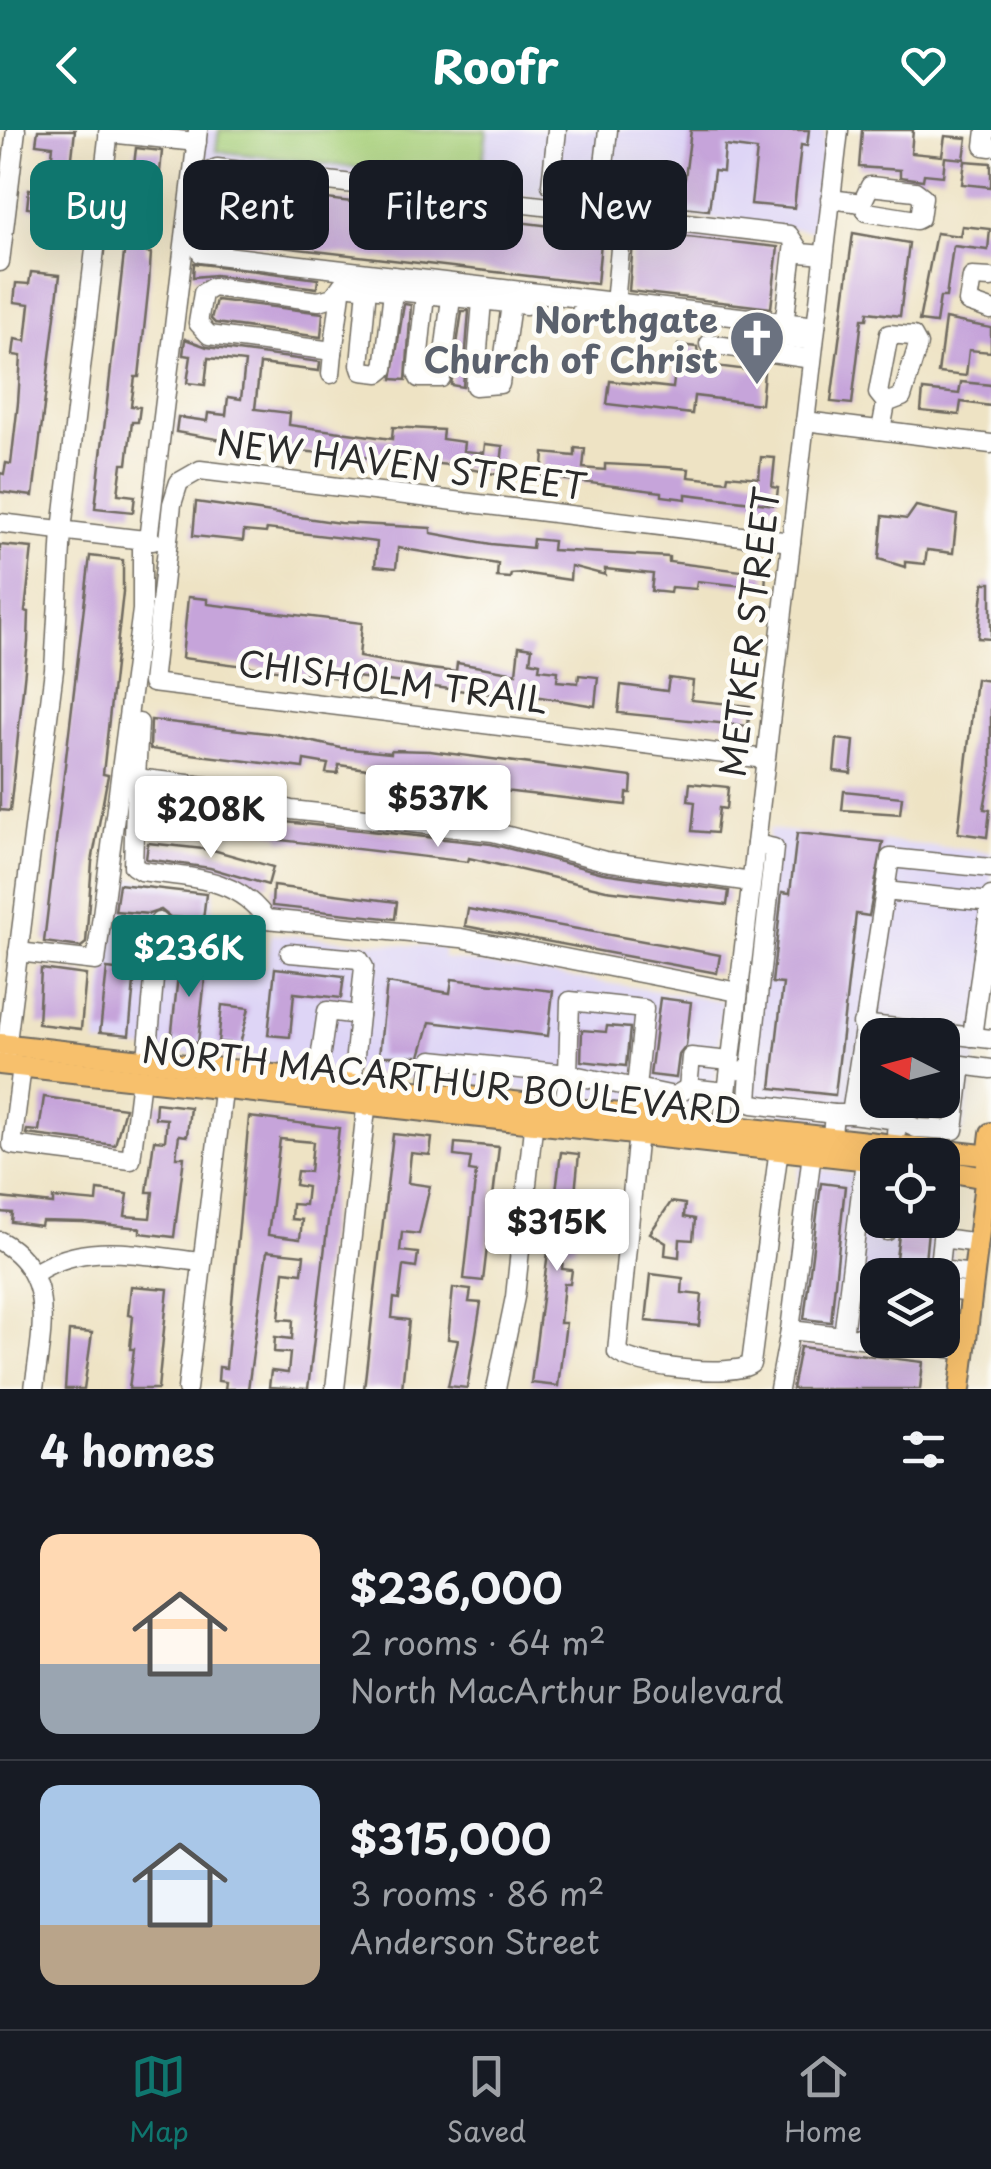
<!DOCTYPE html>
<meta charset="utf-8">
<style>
:root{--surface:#171b24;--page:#20242c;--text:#f1f3f6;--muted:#9ea1a6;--line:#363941;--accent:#0f766e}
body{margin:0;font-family:"Playpen Sans",sans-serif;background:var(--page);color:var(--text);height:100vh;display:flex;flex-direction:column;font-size:38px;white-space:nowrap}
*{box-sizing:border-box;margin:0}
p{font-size:32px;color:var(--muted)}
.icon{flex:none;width:55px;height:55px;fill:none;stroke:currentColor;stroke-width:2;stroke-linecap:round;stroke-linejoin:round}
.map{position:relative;height:1259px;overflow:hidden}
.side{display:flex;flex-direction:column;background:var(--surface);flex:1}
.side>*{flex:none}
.guide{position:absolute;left:30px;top:30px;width:932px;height:90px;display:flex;gap:20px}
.needle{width:65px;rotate:276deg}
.tools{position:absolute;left:860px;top:888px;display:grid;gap:20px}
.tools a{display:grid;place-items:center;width:100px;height:100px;border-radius:20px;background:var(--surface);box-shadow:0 10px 40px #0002;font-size:50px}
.price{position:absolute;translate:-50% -85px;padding:0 22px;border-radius:10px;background:#fff;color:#222;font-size:32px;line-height:65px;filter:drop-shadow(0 2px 5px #0008)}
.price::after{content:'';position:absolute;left:50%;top:60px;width:30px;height:22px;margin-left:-15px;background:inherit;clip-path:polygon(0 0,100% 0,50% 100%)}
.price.selected{background:var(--accent);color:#fff}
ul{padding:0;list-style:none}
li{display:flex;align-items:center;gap:30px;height:250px;padding:0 40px}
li+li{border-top:2px solid var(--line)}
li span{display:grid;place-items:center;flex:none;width:280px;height:200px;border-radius:20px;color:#555}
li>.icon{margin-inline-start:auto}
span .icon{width:120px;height:120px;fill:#fffc;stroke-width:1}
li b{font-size:42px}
h2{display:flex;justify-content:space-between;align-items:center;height:120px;padding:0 40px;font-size:42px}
.tag{padding:0 35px;border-radius:20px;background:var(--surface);box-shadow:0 10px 40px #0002;font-size:35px;line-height:90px}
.tag.selected{background:var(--accent);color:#fff}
header{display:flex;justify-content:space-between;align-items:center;height:130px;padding:0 40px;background:var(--accent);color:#fff;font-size:45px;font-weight:700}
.tab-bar{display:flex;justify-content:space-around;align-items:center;height:140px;border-top:2px solid var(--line);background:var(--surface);font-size:28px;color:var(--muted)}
.tab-bar a{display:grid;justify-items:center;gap:5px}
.tab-bar .selected{color:var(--accent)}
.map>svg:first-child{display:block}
.built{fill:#ded5f6;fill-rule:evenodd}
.green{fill:#a8d07a;stroke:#6a7e52;stroke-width:2.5}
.building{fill:#c6a4da;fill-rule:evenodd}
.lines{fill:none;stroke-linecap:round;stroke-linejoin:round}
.minor-casing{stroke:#6f6b61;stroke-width:21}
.major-casing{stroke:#6f6b61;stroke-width:24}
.minor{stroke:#fff;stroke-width:18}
.major{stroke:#f7c06c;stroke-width:20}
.labels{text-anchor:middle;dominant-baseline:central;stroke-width:9;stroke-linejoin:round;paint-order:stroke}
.worship-label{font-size:35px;font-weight:bold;fill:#5b616d;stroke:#fdfcf7;text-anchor:end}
.street-label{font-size:35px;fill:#2b2b2b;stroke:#fdfcf7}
</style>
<header><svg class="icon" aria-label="back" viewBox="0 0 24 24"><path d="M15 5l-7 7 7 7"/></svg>Roofr<svg class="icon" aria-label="heart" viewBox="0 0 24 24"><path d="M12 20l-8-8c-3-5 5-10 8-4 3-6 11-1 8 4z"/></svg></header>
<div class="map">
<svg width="991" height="1259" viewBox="0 0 991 1259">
<rect width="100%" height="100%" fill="#fdfcf7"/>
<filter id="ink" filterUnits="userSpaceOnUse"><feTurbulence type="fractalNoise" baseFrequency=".01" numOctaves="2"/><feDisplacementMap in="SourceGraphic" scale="20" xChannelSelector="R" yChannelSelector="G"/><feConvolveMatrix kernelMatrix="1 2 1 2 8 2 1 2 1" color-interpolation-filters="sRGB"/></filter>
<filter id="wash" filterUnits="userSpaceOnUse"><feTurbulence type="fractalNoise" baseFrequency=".0048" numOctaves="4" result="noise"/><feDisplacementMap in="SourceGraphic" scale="40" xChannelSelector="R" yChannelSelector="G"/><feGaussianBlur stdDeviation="2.25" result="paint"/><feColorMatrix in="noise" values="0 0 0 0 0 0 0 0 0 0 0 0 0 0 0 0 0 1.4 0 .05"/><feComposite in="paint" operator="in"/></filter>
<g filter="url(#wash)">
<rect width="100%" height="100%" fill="#eee3c4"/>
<g class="built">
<polygon points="205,0 825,0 814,101 201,28"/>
<path d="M769 699 991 722V849L963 1002 956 1009 743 980 739 972ZM878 905H942V970H878Z"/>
<polygon points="115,746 214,760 210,832 266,838 271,804 443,818 443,828 723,871 713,973 707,979 620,971 96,914"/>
<path d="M799 1036 877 1048 878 1090H942L943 1063 952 1065 953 1139 943 1220 778 1199ZM878 1145H942V1210H878Z"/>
</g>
<polygon class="green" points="219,0 487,0 480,52 216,21"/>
<g id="blocks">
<g class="building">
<polygon points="38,0 75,0 66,82 27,78 29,59 38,60 40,48 49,49 53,16 36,14"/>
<polygon points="691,0 809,0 807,16 801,15 794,78 751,74 757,20 725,16 723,42 714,41 709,80 621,70 624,41 685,48"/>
<polygon points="862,0 913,0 911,23 942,26 945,6 967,8 964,29 945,27 943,46 924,44 923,50 900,47 900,40 859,37"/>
<polygon points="136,18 162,21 158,63 151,62 146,112 147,123 151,123 149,153 139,247 135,247 131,276 140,277 138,292 132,292 127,334 122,334 118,364 135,366 133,382 95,378"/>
<polygon points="965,31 991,33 991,57 962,54"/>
<polygon points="218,56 602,102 597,154 213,109"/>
<polygon points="962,96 990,99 988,120 953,116 946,167 940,167 936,193 919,191 936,103 960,106"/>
<polygon points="634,101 778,117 771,178 629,161"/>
<polygon points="853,103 909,113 900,186 868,182 867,189 862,189 852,274 831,272"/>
<polygon points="194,133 318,149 317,158 215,145 193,147"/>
<polygon points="31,142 60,145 33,366 0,362 0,343 4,344 6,333 11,334 18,273 21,226 13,225 15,209 26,211 30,174 14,172 16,153 29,154"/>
<polygon points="216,170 323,183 321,207 215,193 211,189"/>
<polygon points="404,174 411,175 406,250 392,249"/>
<polygon points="462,181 469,181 463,257 451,255"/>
<polygon points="945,189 991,198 991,222 969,220 966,246 938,243"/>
<polygon points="185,209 207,217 320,232 319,241 260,234 255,279 290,283 289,295 392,309 393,297 443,300 442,309 464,312 463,321 484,323 485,314 503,316 500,345 449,335 268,318 176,302 178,287 207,291 208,283 226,285 228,267 241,269 245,232 208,228 205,255 187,253 191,226 183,225"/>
<polygon points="678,215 697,217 699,234 764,242 761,274 694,266 692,284 607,274 610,251 673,258"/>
<polygon points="961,252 991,255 991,276 961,272 959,285 921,281 923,260 959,264"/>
<polygon points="575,318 585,319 583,338 605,340 605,334 665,337 689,339 688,347 727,351 728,345 759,348 761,327 775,328 772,357 778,358 776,375 686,364 686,369 662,366 662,362 542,347 544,323 575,326"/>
<polygon points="196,372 340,393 431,398 431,403 491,414 532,418 533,409 553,411 552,420 669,427 669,432 766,444 765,458 697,451 696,459 671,457 670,463 651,461 653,444 605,439 605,445 571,436 570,450 522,443 511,444 510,448 497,447 498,434 398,418 396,438 375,436 377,412 267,399 266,403 244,401 243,411 193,406"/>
<polygon points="916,376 957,385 953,423 927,420 925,434 905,432 905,437 879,429 883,386 907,389"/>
<polygon points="0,415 32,418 25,481 29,482 28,512 10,681 0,680"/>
<polygon points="90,426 123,430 123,462 103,644 108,645 92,732 86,813 81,817 44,812"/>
<polygon points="984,453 991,453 991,509 978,508"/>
<polygon points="188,467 207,469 207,474 362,493 359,527 423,538 456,542 457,533 516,543 519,516 532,518 530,531 540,533 539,539 558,541 557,551 578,553 579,545 598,547 595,576 504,561 504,565 473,562 356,547 356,550 182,528"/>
<polygon points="669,548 693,551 691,570 750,576 748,596 618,583 621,555 667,561"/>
<polygon points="976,549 991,551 991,640 984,679 990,680 987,707 958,703"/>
<polygon points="151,590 276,604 341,618 391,623 391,620 430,621 632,647 631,663 627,663 626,675 495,660 496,650 471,647 470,657 427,653 428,641 410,639 409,645 339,635 338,644 326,643 328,634 304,630 303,638 150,619"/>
<polygon points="837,609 854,611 851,643 834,641"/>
<polygon points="690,653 728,657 726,679 719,678 716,703 692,701 695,672 688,671"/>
<polygon points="844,661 902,667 900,684 842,680"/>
<polygon points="153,663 212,669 276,691 491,714 603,743 729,761 727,775 606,760 469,728 468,732 280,710 280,705 216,686 151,679"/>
<polygon points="797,703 883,712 869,786 856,784 835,965 771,958 783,854 772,853 782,762 790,763"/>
<polygon points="148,713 213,720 273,737 268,755 210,738 146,729"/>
<polygon points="119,754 206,764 203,790 170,787 161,780 149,784 115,781"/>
<polygon points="273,756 397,772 395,789 272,776"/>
<polygon points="468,779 720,825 717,843 465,796"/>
<polygon points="180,827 207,830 198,913 171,910"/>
<polygon points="275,838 344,846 341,868 294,863 290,907 268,905"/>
<polygon points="41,839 86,845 81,899 38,894"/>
<polygon points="107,839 135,842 129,905 100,902"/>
<polygon points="452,849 553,861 548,906 430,892 420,926 379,926 387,853 450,863"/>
<polygon points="660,868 691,872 686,916 679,925 676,948 650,945"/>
<polygon points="222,875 249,878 240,914 218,912"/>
<polygon points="607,896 630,898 626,936 581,931 582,900 606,902"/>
<polygon points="44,967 125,978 115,1015 26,1004 27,1000 39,1001"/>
<polygon points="156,973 190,977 187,1006 179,1005 176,1027 184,1027 174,1107 140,1103 140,1098 83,1092 42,1091 41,1096 11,1092 12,1083 0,1082 0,1068 53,1074 53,1068 97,1072 98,1060 128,1064 125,1086 150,1088 153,1062 147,1062 154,1010 165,1011 167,989 155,988"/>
<path d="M249 987 339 998 308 1259 269 1257 271 1241 288 1243 290 1223 274 1222 275 1207 292 1209 293 1190 279 1189 284 1141 302 1143 304 1125 267 1121 248 1259H225L226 1252 218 1251 219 1237 226 1238ZM280 1009 313 1012 310 1042 297 1041 295 1055 307 1057 305 1075 292 1074 291 1089 302 1090 300 1109 268 1105Z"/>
<polygon points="393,1004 432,1008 430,1025 411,1023 408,1053 430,1056 419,1104 402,1102 400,1121 418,1123 416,1138 403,1136 399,1169 394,1168 392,1188 409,1190 402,1259 364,1259"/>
<polygon points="455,1013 499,1017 483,1151 464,1149 476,1042 469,1041 471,1028 454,1026"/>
<polygon points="561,1022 579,1024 575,1063 583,1064 574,1119 564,1118 562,1139 572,1140 570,1154 564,1154 560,1193 566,1193 558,1256 531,1253"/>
<polygon points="821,1053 845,1056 831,1192 804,1189"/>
<polygon points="671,1072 685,1074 684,1087 695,1089 693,1110 680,1109 679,1127 665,1125 666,1113 650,1103"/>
<polygon points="901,1090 929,1090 925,1131 896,1128"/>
<polygon points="651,1144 683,1148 682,1163 702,1165 699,1196 646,1191"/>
<polygon points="131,1156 168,1159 158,1259 129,1259 134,1219 130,1219 133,1186 128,1185"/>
<polygon points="453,1158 471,1160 469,1172 481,1173 467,1258 448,1256 458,1210 448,1209"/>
<polygon points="69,1201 92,1203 84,1259 65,1259"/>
<polygon points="800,1217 923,1232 920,1259 792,1259"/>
</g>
</g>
</g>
<g filter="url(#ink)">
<use href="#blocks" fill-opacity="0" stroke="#6f6b61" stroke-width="2.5"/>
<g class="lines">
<g class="minor-casing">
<g id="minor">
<polyline points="557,0 551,55 601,61 608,0"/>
<polyline points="986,0 984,16 991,17"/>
<polyline points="108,3 197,12"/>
<polyline points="830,69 862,73 867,82 916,90 920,88 923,67 915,61 870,56 862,73"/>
<polyline points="0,132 16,0"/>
<polyline points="991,148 972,147 968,172 991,180"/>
<polyline points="367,158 360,235 362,241 379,243 384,239 393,161"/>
<polyline points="425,164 417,243 419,248 441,248 451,168"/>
<polyline points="482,171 475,256 500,254 511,174"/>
<polyline points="615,174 623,85"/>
<polyline points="581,182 645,190"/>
<polyline points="784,195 794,113"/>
<polyline points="816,196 201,123 197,114 207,43 217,38 789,105 801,123 824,125"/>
<polyline points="750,203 814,211"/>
<polyline points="709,214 812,229"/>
<polyline points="333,223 342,155"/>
<polyline points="331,244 333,223 325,220 209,205 198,193 203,163 213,157 319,171 333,167 342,155 526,175"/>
<polyline points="805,291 991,314"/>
<polyline points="881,300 886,273 878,263 889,204 913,206 918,215 902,267 886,273"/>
<polyline points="0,393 153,411"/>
<polyline points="148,410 198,0"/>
<polyline points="765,629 152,553 172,374 179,352 200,340 791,412"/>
<polyline points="136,648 139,593"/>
<polyline points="885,761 890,728 991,738"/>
<polyline points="18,822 96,831 142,480 142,409"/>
<polyline points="290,823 359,829 364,837 352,954"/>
<path d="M738 862 461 808 266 789C236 746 189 748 141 741L133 736 136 648 222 658 291 680 493 702 605 731 751 752"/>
<polyline points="862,894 991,909"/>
<polyline points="972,907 991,766"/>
<polyline points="5,928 54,540 62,400 109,0"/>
<polyline points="147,930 159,792"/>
<polyline points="22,936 12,1015 131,1030 141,949"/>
<polyline points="742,941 750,942 748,970 753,974 834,984"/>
<polyline points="750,942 774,718 756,714"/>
<polyline points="317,950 327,881 359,885"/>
<polyline points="688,958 691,927 730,931"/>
<polyline points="428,963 432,930 568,944 570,871 644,879 636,958 568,944 564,977"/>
<polyline points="638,984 636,958 674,966 688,958 727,962"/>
<polyline points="851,984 898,990 896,1002"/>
<polyline points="898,990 916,998 954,1000 962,935 991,939"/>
<path d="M638 1002 617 1222C634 1237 733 1248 751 1234L779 1018"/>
<polyline points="832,1005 834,984 851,984 885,761 991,772"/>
<polyline points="722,1006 839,0"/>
<polyline points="887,1101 889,1090"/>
<path d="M0 1111C58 1144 41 1203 34 1259"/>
<polyline points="939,1140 974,1144"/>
<path d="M35 1143C86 1109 144 1126 202 1132"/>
<polyline points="938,1145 942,1108 978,1113"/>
<polyline points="942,1159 972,1163"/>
<polyline points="790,1200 812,1023"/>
<polyline points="843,1206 865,1030"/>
<polyline points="187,1259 225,945"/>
<polyline points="335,1259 368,961"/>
<polyline points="496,1259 515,1167 535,979"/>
<polyline points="779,1259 790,1200 965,1220"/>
</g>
</g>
<g class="major-casing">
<g id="major">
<polyline points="0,914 991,1026"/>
<polyline points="0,934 878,1031"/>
<polyline points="942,1040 991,1049"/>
<polyline points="960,1259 991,1003"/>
</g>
</g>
<use href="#minor" class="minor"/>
<use href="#major" class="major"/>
</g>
</g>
<defs>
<g id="church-pin" transform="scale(2.875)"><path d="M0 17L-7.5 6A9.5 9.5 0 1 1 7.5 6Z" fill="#6b7280" stroke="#fdfcf7"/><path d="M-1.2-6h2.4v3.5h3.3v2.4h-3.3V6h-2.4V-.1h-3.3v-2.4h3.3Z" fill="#fff"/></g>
</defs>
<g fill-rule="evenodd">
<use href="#church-pin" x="757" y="208"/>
</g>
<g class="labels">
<g class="worship-label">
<text x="718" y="188">Northgate<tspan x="718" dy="40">Church of Christ</tspan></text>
</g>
<g class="street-label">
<text transform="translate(402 333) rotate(7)">NEW HAVEN STREET</text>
<text transform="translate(748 502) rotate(-83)">METKER STREET</text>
<text transform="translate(393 550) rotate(7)">CHISHOLM TRAIL</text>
<text transform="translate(442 949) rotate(6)">NORTH MACARTHUR BOULEVARD</text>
</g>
</g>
</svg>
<div class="tools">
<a><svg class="needle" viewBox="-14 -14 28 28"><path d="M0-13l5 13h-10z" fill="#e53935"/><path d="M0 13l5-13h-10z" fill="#9ea1a6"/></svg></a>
<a><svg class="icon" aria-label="locate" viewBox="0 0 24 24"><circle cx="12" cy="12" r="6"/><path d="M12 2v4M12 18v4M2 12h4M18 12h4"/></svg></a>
<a><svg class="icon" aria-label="layers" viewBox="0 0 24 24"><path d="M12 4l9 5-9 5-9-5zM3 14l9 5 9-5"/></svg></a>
</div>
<b class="price" style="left:438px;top:720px">$537K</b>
<b class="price" style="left:211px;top:731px">$208K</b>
<b class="price selected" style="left:189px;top:870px">$236K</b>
<b class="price" style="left:557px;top:1144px">$315K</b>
<div class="guide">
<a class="tag selected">Buy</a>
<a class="tag">Rent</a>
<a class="tag">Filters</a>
<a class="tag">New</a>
</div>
</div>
<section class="side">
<h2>4 homes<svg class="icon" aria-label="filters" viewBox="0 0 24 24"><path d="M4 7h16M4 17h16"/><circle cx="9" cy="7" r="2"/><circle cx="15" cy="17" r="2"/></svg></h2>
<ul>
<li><span style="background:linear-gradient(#ffd9b3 65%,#9aa5b1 0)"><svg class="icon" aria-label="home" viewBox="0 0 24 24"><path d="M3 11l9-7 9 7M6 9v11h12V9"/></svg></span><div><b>$236,000</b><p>2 rooms · 64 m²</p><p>North MacArthur Boulevard</p></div></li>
<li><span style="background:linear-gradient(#a9c7e8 70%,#b9a48a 0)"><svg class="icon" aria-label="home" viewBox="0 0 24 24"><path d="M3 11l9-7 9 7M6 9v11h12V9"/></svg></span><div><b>$315,000</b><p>3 rooms · 86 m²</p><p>Anderson Street</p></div></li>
</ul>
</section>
<nav class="tab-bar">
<a class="selected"><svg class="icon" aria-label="map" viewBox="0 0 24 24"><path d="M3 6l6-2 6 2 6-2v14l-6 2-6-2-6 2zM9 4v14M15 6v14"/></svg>Map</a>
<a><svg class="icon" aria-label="saved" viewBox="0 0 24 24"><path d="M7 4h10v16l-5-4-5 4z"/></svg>Saved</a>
<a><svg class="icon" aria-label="home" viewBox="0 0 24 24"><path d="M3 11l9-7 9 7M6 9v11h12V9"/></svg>Home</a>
</nav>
